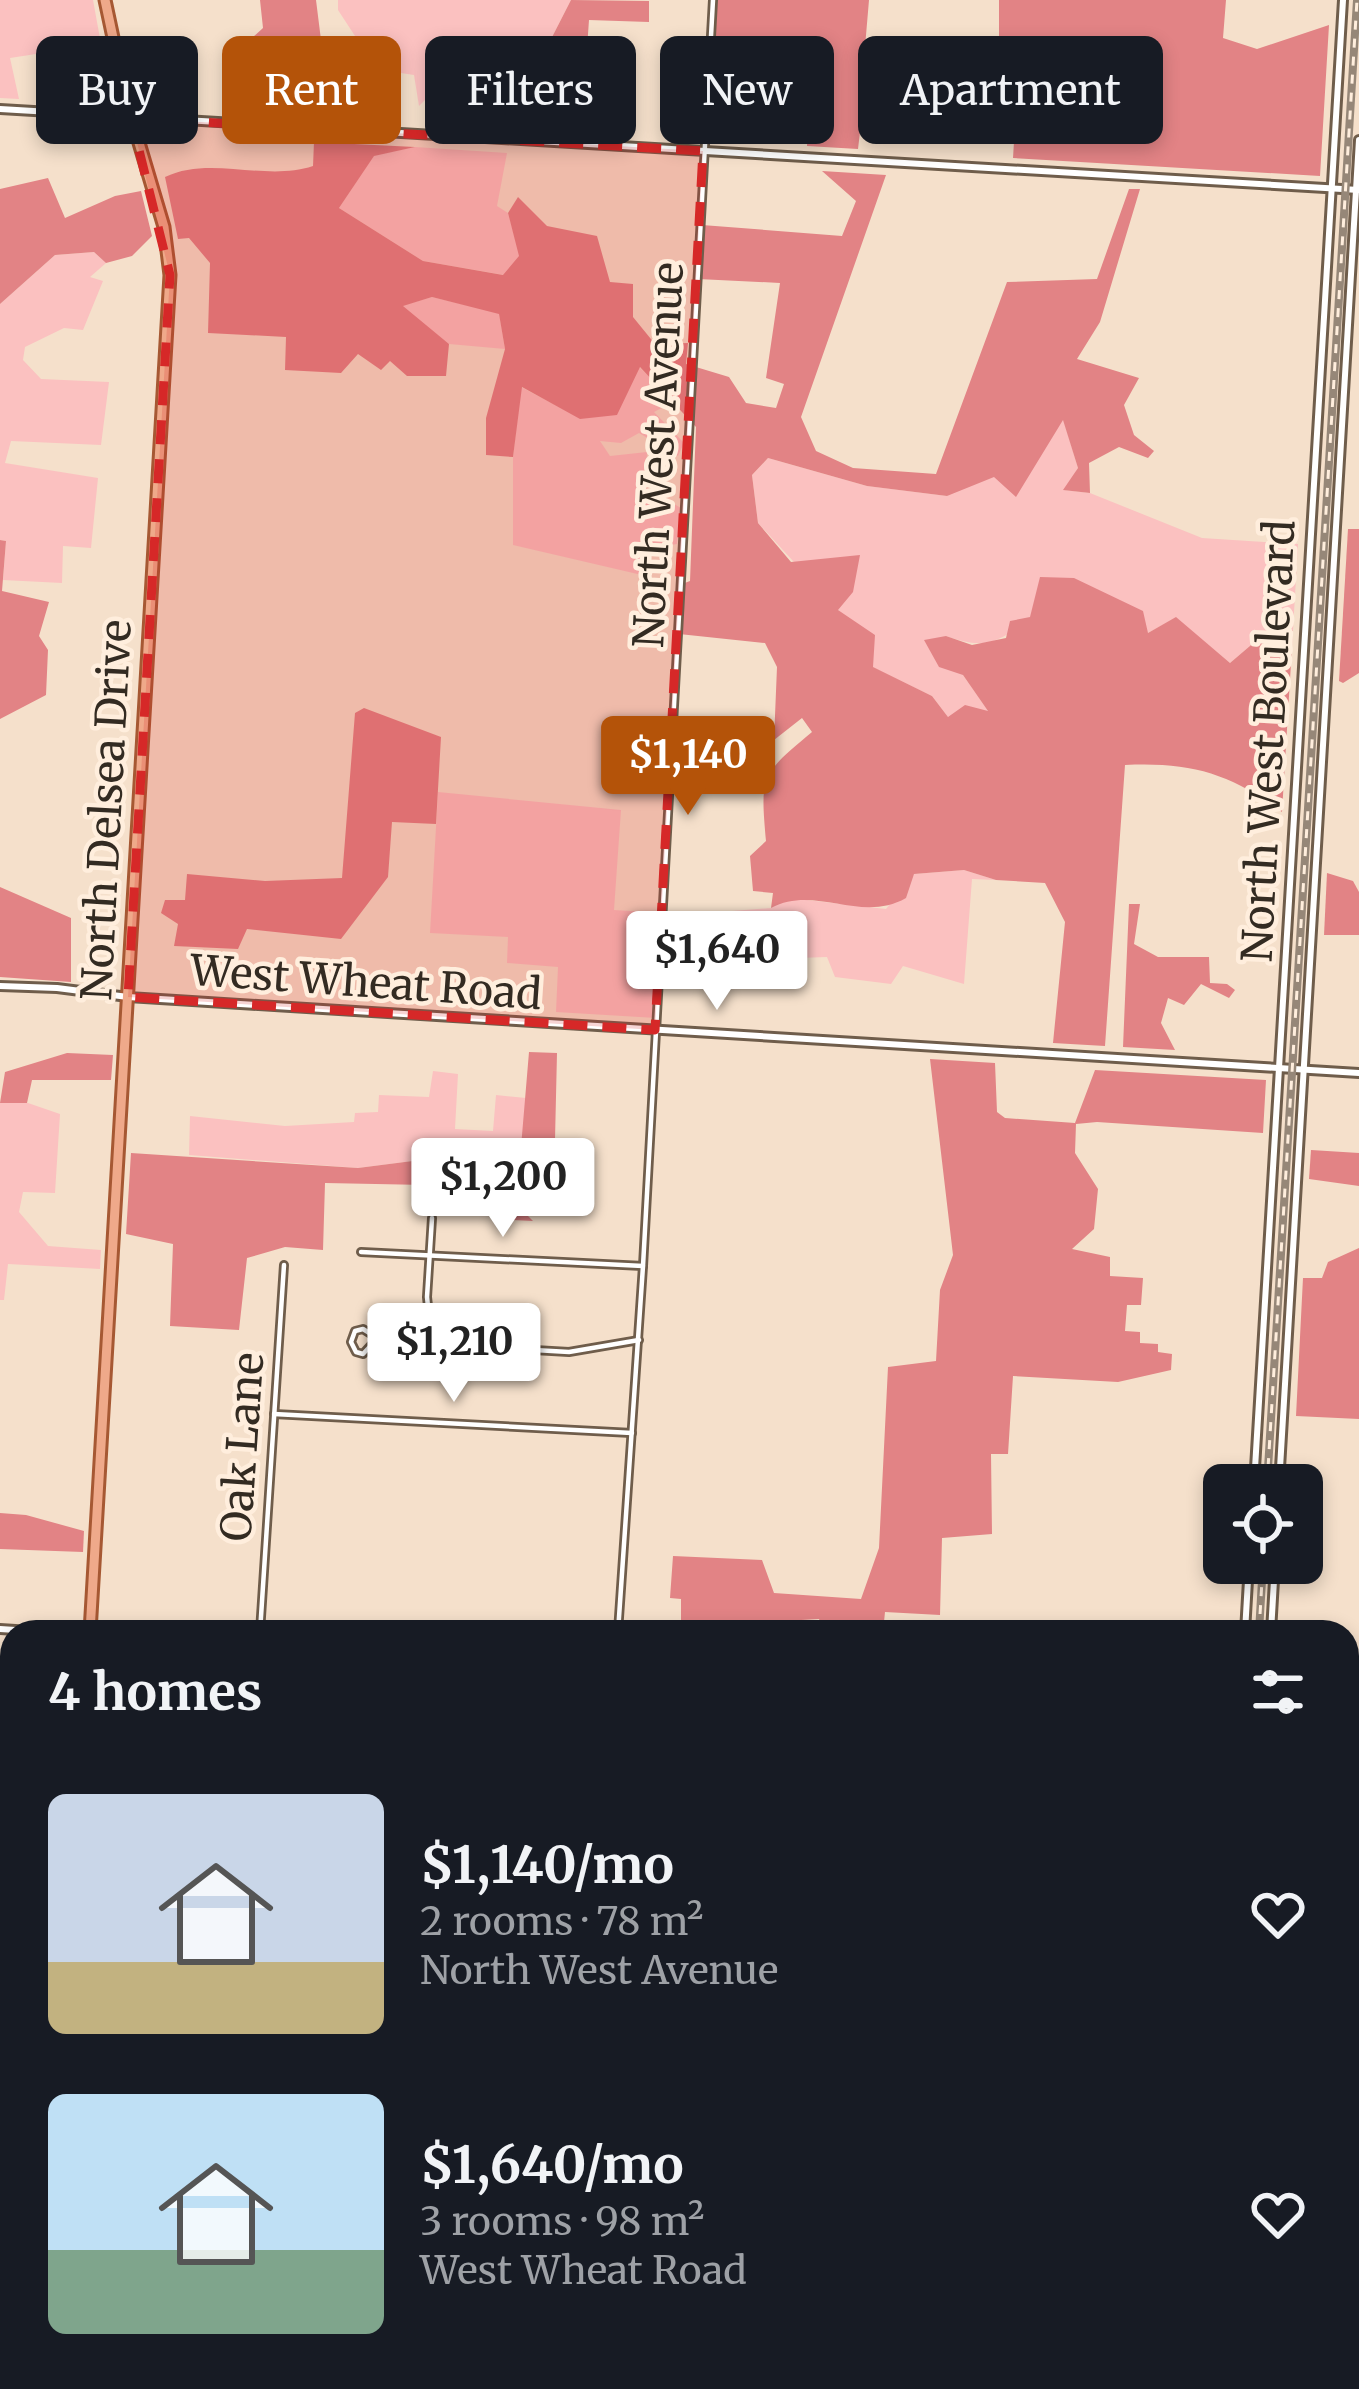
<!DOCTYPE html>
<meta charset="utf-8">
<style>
:root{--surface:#171b24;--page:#20242c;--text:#f1f3f6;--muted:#9ea1a6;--accent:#b45309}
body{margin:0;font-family:Merriweather,serif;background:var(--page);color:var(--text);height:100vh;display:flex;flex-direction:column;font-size:45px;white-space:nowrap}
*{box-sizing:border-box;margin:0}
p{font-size:39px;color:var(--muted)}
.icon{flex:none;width:66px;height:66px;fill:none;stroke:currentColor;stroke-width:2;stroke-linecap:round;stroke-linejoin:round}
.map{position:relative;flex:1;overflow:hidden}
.panel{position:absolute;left:0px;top:1620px;width:1359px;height:771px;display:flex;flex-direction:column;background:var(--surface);border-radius:36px 36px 0 0;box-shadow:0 6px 18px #0003}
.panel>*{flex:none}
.banner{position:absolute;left:36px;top:36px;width:1287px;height:108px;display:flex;gap:24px}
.buttons{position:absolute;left:1203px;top:1464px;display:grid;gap:24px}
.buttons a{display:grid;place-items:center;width:120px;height:120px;border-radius:18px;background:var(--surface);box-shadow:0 6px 18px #0003;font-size:60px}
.price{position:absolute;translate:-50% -102px;padding:0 27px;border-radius:12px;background:#fff;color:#222;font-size:39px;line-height:78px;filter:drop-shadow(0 3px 6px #0008)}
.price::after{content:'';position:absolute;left:50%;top:72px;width:36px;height:27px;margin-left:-18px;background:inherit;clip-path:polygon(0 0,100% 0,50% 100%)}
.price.selected{background:var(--accent);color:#fff}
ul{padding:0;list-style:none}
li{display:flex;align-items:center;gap:36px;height:300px;padding:0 48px}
li span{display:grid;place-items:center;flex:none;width:336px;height:240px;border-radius:18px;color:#555}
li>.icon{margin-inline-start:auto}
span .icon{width:144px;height:144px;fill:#fffc;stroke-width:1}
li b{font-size:51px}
h2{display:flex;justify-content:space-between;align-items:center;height:144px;padding:0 48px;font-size:51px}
.pill{padding:0 42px;border-radius:18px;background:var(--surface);box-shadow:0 6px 18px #0003;font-size:42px;line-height:108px}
.pill.selected{background:var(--accent);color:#fff}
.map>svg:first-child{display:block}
.green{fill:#fbc1c0}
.forest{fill:#e28385}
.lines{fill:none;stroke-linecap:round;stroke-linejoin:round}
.street-casing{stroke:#6f5d4b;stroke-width:10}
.secondary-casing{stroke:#6f5d4b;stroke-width:12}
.primary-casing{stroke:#a65833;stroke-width:15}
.street{stroke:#fff;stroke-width:4.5}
.secondary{stroke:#fff;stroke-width:6}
.primary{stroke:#efa98a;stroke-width:9}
.rail-casing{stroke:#968778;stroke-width:8}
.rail{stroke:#fed;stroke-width:3;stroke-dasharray:9;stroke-linecap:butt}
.marked{fill:#d62828;fill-opacity:0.2;stroke:#d62828;stroke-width:9;stroke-dasharray:24 15;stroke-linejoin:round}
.labels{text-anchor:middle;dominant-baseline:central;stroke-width:9;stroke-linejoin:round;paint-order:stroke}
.street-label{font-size:42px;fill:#332b22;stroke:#fed}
</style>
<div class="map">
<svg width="1359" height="2389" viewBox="0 0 1359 2389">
<rect width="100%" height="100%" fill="#f5e0cb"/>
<g class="green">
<polygon points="0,0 93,0 101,44 10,58 19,99 0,98"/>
<polygon points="338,0 571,0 548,45 487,40 478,60 457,63 439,51 439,86 419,106 414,75 355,66 355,36 338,10"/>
<polygon points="415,147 507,153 497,206 508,213 520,256 504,275 423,261 339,208 374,155"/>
<polygon points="94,252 106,263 90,277 103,281 83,330 64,328 25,347 23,360 41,379 109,382 101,445 11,441 5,463 98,478 91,548 63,546 62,583 3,580 6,541 0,540 0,304 55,255"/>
<polygon points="432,297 499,313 505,349 449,344 401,306"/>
<polygon points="639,367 675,401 654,412 684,443 678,456 639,433 621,443 600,441 610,456 647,452 646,488 681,508 677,544 652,548 646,576 513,545 513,457 521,387 580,418"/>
<path d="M1063 418 1078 468 1065 490 1090 493 1202 538 1298 544 1293 630 1271 628 1230 663 1176 618 1148 633 1030 617C1000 643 984 650 946 636L963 675 989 712 948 717 932 696 872 667 838 610 758 523 752 475 768 458 867 486 947 496Z"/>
<polygon points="438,792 621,810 614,910 663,913 656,1018 556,1012 558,967 507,963 508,937 430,933"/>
<polygon points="964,870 996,880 972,879 964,984 903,966 891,984 835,977 827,957 737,960 727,952 732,911 771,908 789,898 886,909 914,874"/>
<polygon points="433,1071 458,1074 455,1129 493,1131 496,1095 526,1098 522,1147 358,1168 189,1155 190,1116 285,1126 354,1122 355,1113 378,1112 379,1095 429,1097"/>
<polygon points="0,1103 28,1103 60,1114 55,1193 23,1192 19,1212 48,1246 101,1250 100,1269 8,1264 4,1300 0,1300"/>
<polygon points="1347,2250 1359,2261 1359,2389 1227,2389 1228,2379 1347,2379"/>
</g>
<g class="forest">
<polygon points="260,0 316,0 322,48 255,48 252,38 263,28"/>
<polygon points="571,0 649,1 649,22 589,20 587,48 550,45 540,130 454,125 457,63 478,60 486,40 548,45"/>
<polygon points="713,0 869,0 865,47 894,57 901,82 894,94 865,90 858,149 807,146 809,100 785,76 766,143 706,140 708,105 748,105 763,71 710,52"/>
<polygon points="999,0 1226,0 1223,38 1257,49 1329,25 1320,176 1013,158 1020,43 999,41"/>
<path d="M314 142 415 147 374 156 339 208 423 261 503 275 519 256 508 213 518 197 547 226 597 236 610 282 633 284V317L655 344 688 343 686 364 729 377 746 403 776 408 784 384 766 378 780 283 698 279 702 225 842 236 856 201 822 171 886 175 801 417 816 451 853 468 936 474 1007 282 1097 279 1129 189H1140L1100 322 1077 359 1139 378 1124 405 1134 435 1154 451 1148 458 1119 447 1089 463 1090 493 1063 490 1078 468 1063 420 1016 497 994 477 947 496 867 486 768 458 752 475 758 523 791 562 860 555 853 592 838 610 875 635 873 667 932 696 948 717 965 705 988 711 963 675 939 667 924 640 946 636 972 645 1006 638 1010 621 1030 617 1040 577 1074 578 1143 611 1148 633 1176 617 1230 663 1271 628 1293 630 1282 812C1229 773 1191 762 1125 765L1105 1046 1053 1043 1065 922 1045 883 996 880 964 870 914 874 906 898C861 924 815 884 771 908L773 893 753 891 750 856 766 841C760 774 761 775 812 732L802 718 774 740 777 667 765 643 679 634 682 584 690 581 696 427 640 367 617 415 580 419 522 387 513 457 486 455V418L505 349 499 314 432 297 403 306 449 344 446 376H407L390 361 381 370 358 354 341 373 285 370 286 337 208 333 210 263 189 238 178 239 165 177C210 155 265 182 313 166Z"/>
<polygon points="48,178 65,218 115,196 141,191 152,236 132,256 106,263 94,252 55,255 0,304 0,189"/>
<polygon points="1348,529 1359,529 1359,673 1343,683 1339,681"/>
<polygon points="0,540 6,541 2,591 49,602 39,636 48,650 46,695 0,719"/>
<polygon points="364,708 441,737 436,824 392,822 388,877 341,939 247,929 238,949 174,946 178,924 161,913 165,900 185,900 187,874 265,881 342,878 355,713"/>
<polygon points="1327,873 1353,881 1359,892 1359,935 1324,935"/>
<polygon points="0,887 71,918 71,982 0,977"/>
<polygon points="1129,904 1140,904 1134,944 1158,957 1209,957 1210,983 1227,984 1235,990 1229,998 1201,984 1184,1005 1168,998 1161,1023 1175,1050 1123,1047"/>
<polygon points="529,1052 557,1053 554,1183 512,1182 511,1199 533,1221 493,1219 493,1207 466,1193 427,1191 426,1185 325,1183 323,1250 285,1247 247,1258 239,1330 170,1326 173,1244 126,1234 131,1153 358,1168 521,1147"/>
<polygon points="67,1053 113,1055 111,1080 32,1080 27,1103 0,1103 5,1072"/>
<polygon points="930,1059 995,1063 997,1112 1005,1118 1075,1123 1095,1070 1266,1080 1263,1133 1097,1122 1076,1124 1075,1153 1098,1189 1094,1229 1072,1249 1110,1257 1110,1276 1143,1278 1141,1305 1127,1305 1125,1331 1140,1332 1140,1343 1158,1344 1158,1352 1172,1354 1171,1370 1118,1382 1013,1376 1008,1454 991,1454 992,1534 942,1538 940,1615 885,1612 883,1632 824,1632 819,1619 681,1627 681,1599 670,1598 673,1556 762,1560 774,1593 861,1599 879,1548 888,1367 936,1361 940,1290 953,1255"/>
<polygon points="1311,1150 1359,1153 1359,1186 1309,1179"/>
<polygon points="1359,1248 1359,1419 1296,1416 1303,1278 1322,1278 1328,1262"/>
<polygon points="0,1513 26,1515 84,1531 83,1552 0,1549"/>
<polygon points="0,1716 12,1716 9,1915 0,1915"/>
</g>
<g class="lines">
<g class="street-casing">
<g id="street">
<polyline points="432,1218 427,1297 432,1344"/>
<polyline points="361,1252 643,1266"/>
<polyline points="376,1340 363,1354 356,1352 351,1342 355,1331 363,1329 382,1341 569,1352 639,1340"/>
<polyline points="274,1414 632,1433"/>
<polyline points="260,1632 284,1265"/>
<polyline points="618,1632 643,1266 713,0"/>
<polyline points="1347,1826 1359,1827"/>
<polyline points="1347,1910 1359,1912"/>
<polyline points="1347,1980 1359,1980"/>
<polyline points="1347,2050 1359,2050"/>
<polyline points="1347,2110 1359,2111"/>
<polyline points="1347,2148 1359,2139"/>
<polyline points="1347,2240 1359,2230"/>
<polyline points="1347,2249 1359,2261"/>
<polyline points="570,2389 571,2379"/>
<polyline points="712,2389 712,2379"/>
</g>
</g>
<g class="secondary-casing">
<g id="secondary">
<polyline points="0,109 1359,190"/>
<polyline points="0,986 57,988 128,997 1359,1073"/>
<polyline points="1254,1485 1343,0"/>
<polyline points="1279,1485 1359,140"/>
<polyline points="0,1629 46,1632"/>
<polyline points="1245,1632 1249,1563"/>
<polyline points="1271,1632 1275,1563"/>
<polyline points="1347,1720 1359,1721"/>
<polyline points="1199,2389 1199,2379"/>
<polyline points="1227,2389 1228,2379"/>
</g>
</g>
<g class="primary-casing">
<g id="primary">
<polyline points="90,1632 170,275 164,227 126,99 105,0"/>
<polyline points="45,2389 45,2379"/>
</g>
</g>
<use href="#street" class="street"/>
<use href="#secondary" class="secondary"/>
<use href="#primary" class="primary"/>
<g class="rail-casing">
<g id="rail">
<polyline points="1267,1485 1357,0"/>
<polyline points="1259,1632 1263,1563"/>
<polyline points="1213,2389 1213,2379"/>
</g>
</g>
<use href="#rail" class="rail"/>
</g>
<path class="marked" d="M131 118 703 151 655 1030 128 997 170 275Z"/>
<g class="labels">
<g class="street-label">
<text transform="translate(658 455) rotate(-87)">North West Avenue</text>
<text transform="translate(1268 741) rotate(-87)">North West Boulevard</text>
<text transform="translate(106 810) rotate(-87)">North Delsea Drive</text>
<text transform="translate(366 982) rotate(4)">West Wheat Road</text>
<text transform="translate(242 1447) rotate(-86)">Oak Lane</text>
</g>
</g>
</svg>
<div class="buttons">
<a><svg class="icon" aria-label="locate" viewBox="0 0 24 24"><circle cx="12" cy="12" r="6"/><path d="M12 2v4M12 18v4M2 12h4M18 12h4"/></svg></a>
</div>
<b class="price selected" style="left:688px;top:818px">$1,140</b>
<b class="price" style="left:717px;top:1013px">$1,640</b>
<b class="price" style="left:503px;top:1240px">$1,200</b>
<b class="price" style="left:454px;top:1405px">$1,210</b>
<div class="banner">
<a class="pill">Buy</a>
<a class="pill selected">Rent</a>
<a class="pill">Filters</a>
<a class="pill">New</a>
<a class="pill">Apartment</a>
</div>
<section class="panel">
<h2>4 homes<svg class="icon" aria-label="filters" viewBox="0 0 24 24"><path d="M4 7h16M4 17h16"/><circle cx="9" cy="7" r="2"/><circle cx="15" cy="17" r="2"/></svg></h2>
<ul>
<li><span style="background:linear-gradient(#c9d6e8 70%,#c2b280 0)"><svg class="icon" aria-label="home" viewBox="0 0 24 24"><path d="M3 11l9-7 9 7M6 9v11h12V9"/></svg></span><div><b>$1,140/mo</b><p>2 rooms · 78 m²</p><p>North West Avenue</p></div><svg class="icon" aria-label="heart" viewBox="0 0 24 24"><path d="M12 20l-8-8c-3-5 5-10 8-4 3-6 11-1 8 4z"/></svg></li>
<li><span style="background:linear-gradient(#bfe0f5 65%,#7fa58c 0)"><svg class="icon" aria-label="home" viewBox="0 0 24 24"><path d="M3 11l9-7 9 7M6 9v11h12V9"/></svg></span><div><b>$1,640/mo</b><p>3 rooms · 98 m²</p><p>West Wheat Road</p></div><svg class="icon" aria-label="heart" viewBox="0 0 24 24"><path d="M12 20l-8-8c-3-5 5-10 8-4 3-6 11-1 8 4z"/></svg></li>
</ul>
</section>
</div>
